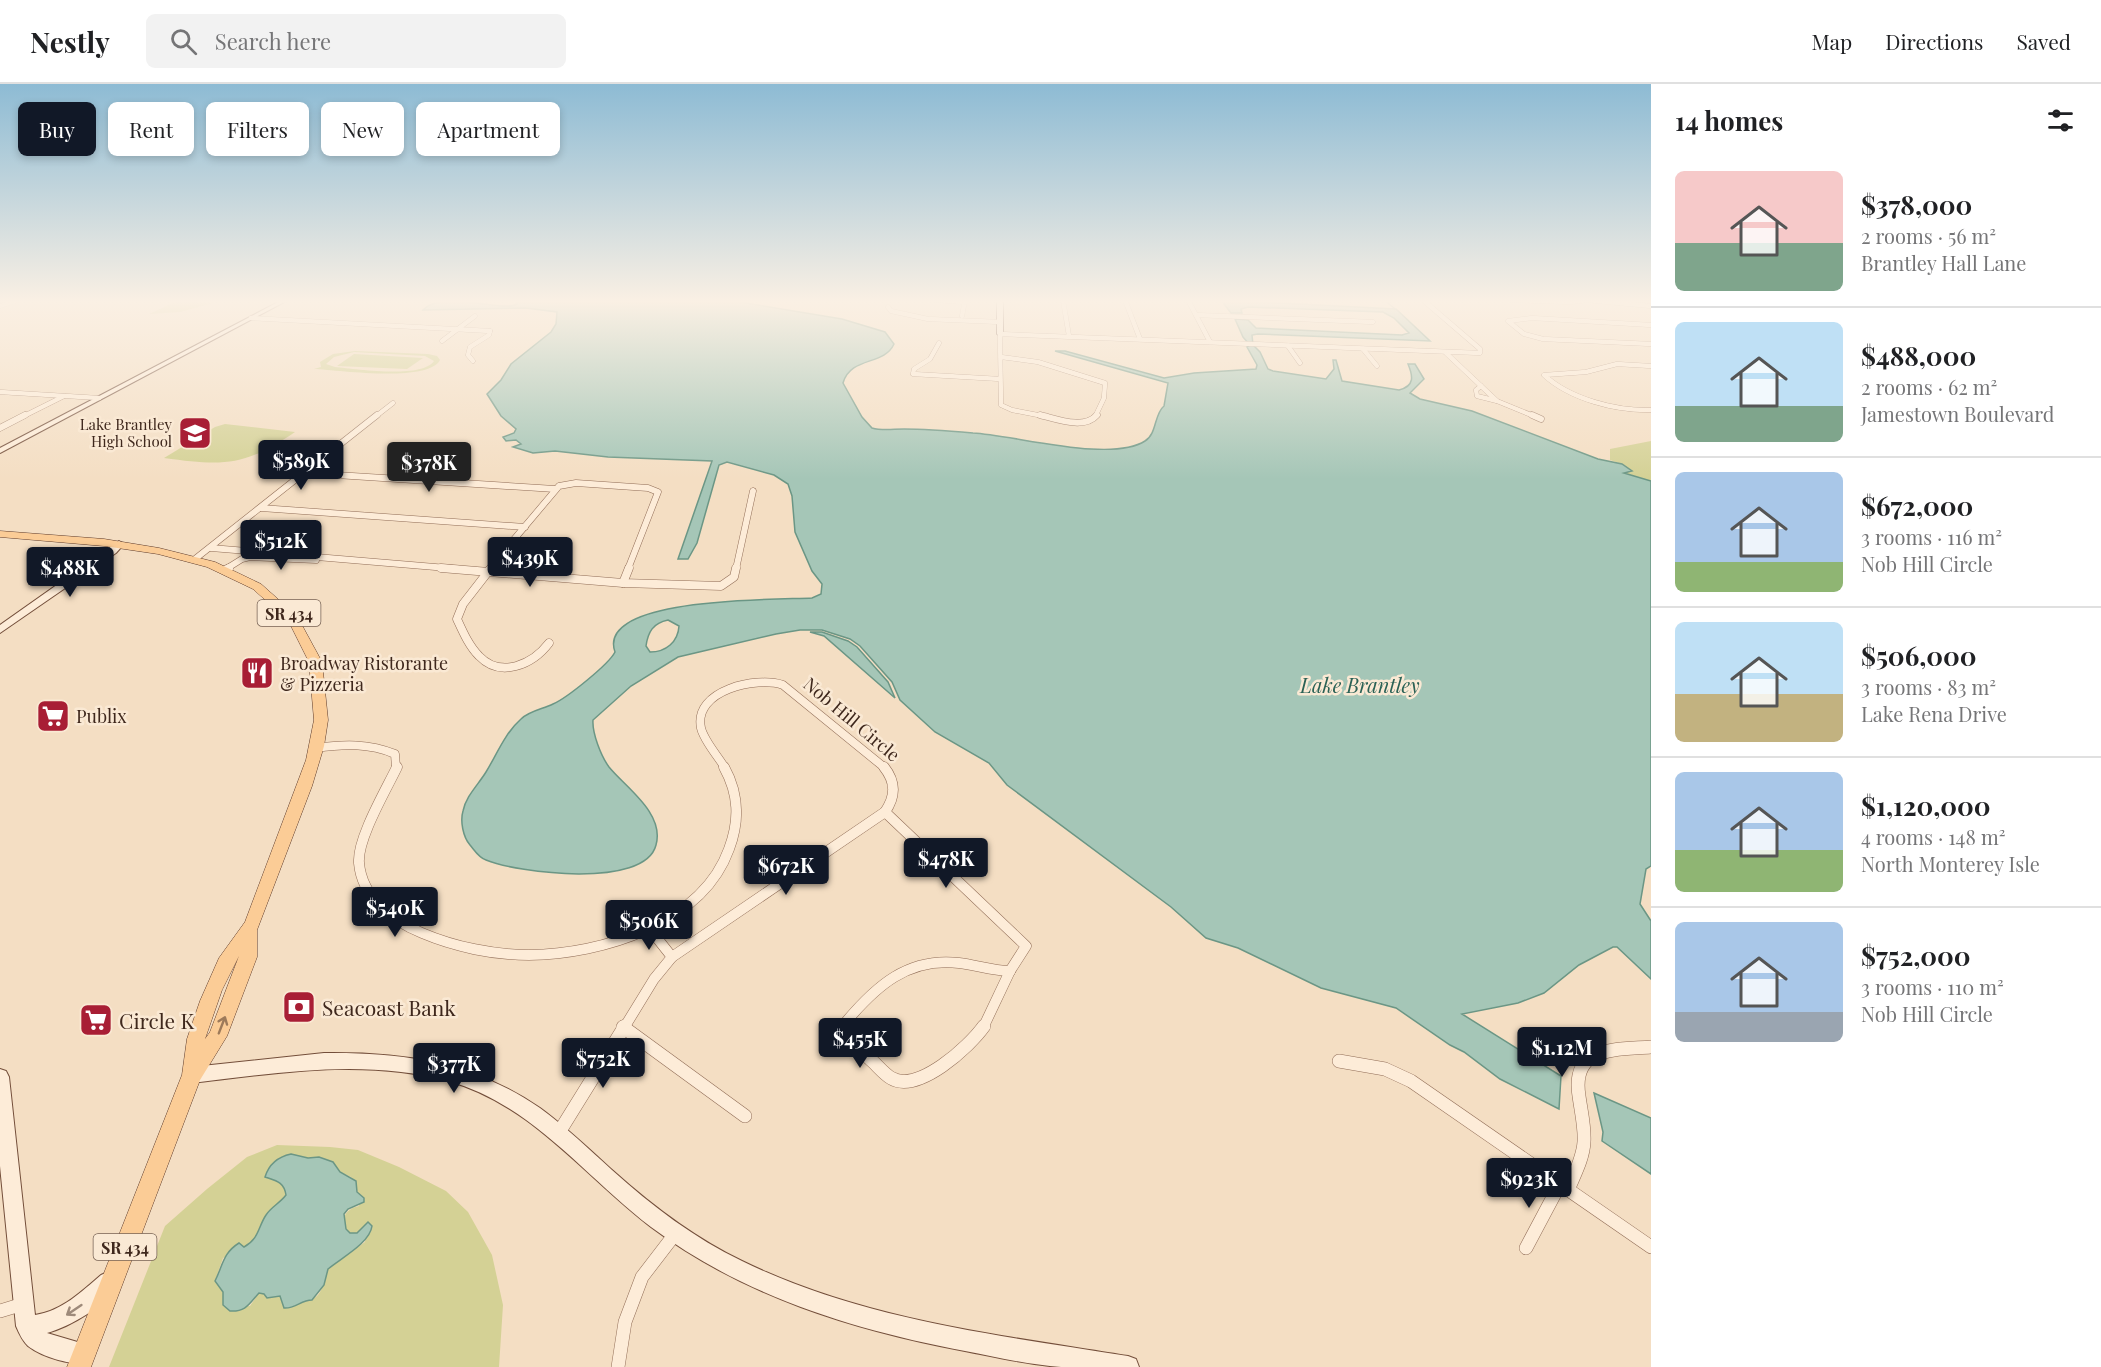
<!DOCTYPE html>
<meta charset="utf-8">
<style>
:root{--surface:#fff;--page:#f2f2f2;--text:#202124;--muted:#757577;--line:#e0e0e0;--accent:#111827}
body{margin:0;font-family:"Playfair Display",serif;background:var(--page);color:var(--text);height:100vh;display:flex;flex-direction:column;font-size:22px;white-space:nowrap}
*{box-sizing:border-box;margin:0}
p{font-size:20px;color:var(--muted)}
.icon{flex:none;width:33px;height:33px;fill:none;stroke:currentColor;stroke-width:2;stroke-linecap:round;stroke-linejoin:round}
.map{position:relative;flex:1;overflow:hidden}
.details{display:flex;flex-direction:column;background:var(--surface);width:450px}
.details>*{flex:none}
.top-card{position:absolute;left:18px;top:18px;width:570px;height:54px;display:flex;gap:12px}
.price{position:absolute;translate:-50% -51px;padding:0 14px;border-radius:6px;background:var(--accent);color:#fff;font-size:20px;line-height:39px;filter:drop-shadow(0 2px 3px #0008)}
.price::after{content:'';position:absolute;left:50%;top:36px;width:18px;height:14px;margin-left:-9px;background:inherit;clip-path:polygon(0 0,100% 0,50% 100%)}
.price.active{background:#222;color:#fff}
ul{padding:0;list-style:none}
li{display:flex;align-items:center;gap:18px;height:150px;padding:0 24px}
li+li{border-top:2px solid var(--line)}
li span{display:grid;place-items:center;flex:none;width:168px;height:120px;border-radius:9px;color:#555}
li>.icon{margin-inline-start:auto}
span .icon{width:72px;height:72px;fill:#fffc;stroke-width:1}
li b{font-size:26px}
h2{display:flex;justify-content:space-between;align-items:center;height:72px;padding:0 24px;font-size:26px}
.pill{padding:0 21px;border-radius:9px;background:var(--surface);box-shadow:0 3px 9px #0003;font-size:21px;line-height:54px}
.pill.active{background:var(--accent);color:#fff}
header{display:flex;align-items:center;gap:36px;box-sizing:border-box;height:84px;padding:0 30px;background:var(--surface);border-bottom:2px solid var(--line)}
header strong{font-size:28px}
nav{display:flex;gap:33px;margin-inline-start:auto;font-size:21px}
.search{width:420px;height:54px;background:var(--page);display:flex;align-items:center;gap:15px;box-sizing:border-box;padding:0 21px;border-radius:9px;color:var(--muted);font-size:22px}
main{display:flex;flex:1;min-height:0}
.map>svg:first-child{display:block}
.green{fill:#d4d195;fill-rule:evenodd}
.water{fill:#a5c6b7;stroke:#6b9685;stroke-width:1.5;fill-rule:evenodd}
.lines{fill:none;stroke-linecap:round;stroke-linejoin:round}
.stream{stroke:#6b9685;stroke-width:1.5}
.street-far4-casing{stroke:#916d57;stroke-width:5}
.street-far3-casing{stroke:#916d57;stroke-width:7}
.street-far2-casing{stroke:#916d57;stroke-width:9}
.street-far1-casing{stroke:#916d57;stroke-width:11}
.street-casing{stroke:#916d57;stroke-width:14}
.secondary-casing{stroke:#734e3a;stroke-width:2}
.primary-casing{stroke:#5e3b2b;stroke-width:1}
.street-far4{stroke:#fdecd8;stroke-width:4.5}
.street-far3{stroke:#fdecd8;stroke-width:6}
.street-far2{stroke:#fdecd8;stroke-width:8}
.street-far1{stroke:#fdecd8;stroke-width:10}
.street{stroke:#fdecd8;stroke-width:13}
.secondary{fill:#fdecd8;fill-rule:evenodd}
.primary{fill:#fbcc96;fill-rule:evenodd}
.oneway{stroke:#9d7a5a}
.oneway2{stroke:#9e8a7a}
.labels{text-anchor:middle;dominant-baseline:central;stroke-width:5;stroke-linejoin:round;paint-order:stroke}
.far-poi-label{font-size:15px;fill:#3f281d;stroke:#fae9d4;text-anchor:end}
.shield{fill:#fae9d4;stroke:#776254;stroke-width:1.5}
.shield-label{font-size:16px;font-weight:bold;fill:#3f281d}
.poi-label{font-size:18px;fill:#3f281d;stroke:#fae9d4;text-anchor:start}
.street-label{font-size:18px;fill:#3f281d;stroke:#fae9d4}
.water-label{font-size:20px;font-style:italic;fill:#2a6155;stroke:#fae9d4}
.near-poi-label{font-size:21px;fill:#3f281d;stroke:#fae9d4;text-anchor:start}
</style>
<header>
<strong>Nestly</strong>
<div class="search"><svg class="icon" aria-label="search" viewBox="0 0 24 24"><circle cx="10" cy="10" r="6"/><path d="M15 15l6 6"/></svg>Search here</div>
<nav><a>Map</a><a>Directions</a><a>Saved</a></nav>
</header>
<main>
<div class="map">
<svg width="1651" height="1283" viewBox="0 0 1651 1283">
<rect width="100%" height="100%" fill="#f4dec3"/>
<g class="green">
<polygon points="175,218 178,217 213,219 180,228 149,230"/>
<path d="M355 267 428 270 437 272 440 276C428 299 338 286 314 285L321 283 320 278 333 270ZM354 268 425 272 434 277C422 295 356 285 335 283L326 280 334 273Z"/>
<polygon points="354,270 423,274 407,285 337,282"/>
<path d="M225 340 295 348C244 383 223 382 164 374L215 343Z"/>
<polygon points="1651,357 1651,397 1623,389 1631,387 1622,380 1610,376 1610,365"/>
<path d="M277 1061 330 1063 358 1066 399 1083 446 1107 468 1128 492 1171 503 1221 499 1283H109L165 1142 207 1105 247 1073ZM291 1070 308 1074 319 1073 333 1078 340 1088 351 1093 360 1113 359 1122C344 1125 339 1137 349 1149H357L368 1138 365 1158 328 1185C323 1194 324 1211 312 1215 309 1217 305 1216 302 1217 295 1221 293 1225 284 1224L280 1212 273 1213 259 1209 250 1222 223 1221V1208L215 1197 223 1174 251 1159 260 1147 265 1132 280 1120 286 1111C284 1098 277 1097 265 1093 269 1080 277 1073 291 1070Z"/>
</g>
<g class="water">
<path d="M518 216H728L842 235 885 248 894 260C884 282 851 272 843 299L862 333 872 344C882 347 893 345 904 345 927 345 950 347 973 349 1014 351 1111 379 1145 357 1157 350 1154 330 1164 322L1168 299 1055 267H1065L1164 294 1194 289 1256 285 1257 281 1247 263 1250 261 1243 253 1235 235 1248 236 1256 244 1402 251 1409 249 1394 234 1383 228 1248 223 1241 225 1242 229H1231L1221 216 1396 225 1430 257 1258 250 1252 251 1253 261 1260 268 1268 285 1273 287 1326 295 1334 285 1333 276H1336L1342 297 1399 306C1415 302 1413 292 1408 280H1415L1424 295 1410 309 1420 315 1472 327 1598 375 1622 380 1632 387 1624 389 1651 397V782L1646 785 1640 820 1651 837V895L1617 863H1613L1579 881 1544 909 1518 919 1462 930 1561 992 1559 1025 1500 995 1464 968 1450 961 1396 924 1321 904 1238 864 1206 854 1171 823 1007 701 989 679 935 648 900 616 892 598 860 562 850 555 822 546H800L776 550 678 573 631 602 593 636C592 649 601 672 609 683 625 703 665 729 656 761 645 805 517 789 486 776 479 774 475 767 470 761 463 753 460 737 463 727 466 712 478 701 486 688 497 670 505 649 521 635 529 627 543 625 553 620 567 614 609 580 615 568 595 512 780 516 812 514L821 510 822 500 812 487 795 448 792 412 788 400 774 391 727 378 719 381 697 459 688 475H678L712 377 608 373 555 367 533 369 513 363 521 360 516 356 506 357 503 353 514 349 516 345 501 332 487 310 501 296 511 280 551 248 556 240 557 228 526 224 423 226C441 205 502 229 517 220ZM668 536 679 542C678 558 666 568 650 568L646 562C648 548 653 539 668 536Z"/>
<polygon points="810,548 822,548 848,557 857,563 888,598 895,614 824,552"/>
<polygon points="1594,1009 1651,1034 1651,1090 1602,1057 1603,1048"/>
<path d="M291 1070 308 1074 319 1073 333 1078 340 1088 356 1097 357 1108 364 1114V1118L348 1125 344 1130 346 1145 350 1149H357L368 1138 372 1142C370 1159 341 1174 328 1185L324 1201 312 1216C301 1216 295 1225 284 1224L280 1212 267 1214 264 1210 259 1209C249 1220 246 1228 230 1227L223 1221V1208L215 1197C223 1181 223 1169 239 1159L244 1163C259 1155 258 1143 266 1131 271 1123 280 1119 286 1111 284 1098 277 1097 265 1093 269 1080 277 1073 291 1070Z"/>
</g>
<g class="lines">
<polyline class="stream" points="1384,216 1394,224"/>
<g class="street-far4-casing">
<g id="street-far4">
<polyline points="935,216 965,218"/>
<polyline points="1063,216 1069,252"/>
<polyline points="1125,216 1140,255"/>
<polyline points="1188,216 1210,258"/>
<polyline points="1511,216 1570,218 1589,216"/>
<polyline points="1586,216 1651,222"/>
<polyline points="0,222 18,216"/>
<polyline points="888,223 891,227 928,235 1000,238"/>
<polyline points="1196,231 1373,238"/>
<polyline points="962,232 965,216"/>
<polyline points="251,234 490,247"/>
<polyline points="1651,241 1532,234 1508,237 1524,250 1543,255 1651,260"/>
<polyline points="442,257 475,232"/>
<polyline points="939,259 930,275 914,285 913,290 1000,295"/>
<polyline points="1288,262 1300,279"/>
<polyline points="1363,265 1377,282"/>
<polyline points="1446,269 1497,317 1536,333"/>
<polyline points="1001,273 1038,278 1105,299 1104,314 1095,333"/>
<polyline points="473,277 468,271 470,263 489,251 490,247"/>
<path d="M1651 282 1617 280 1586 288 1544 291C1570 315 1616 327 1651 326"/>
<polyline points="1481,302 1476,306 1477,312 1497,317"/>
<polyline points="0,308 99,314"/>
<polyline points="22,333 64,312"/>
<polyline points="375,333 393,319"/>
<polyline points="1048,333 1012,326 1001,321 1000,250 1480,269 1480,265 1423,216"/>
</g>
</g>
<g class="street-far3-casing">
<g id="street-far3">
<path d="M1040 331C1057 335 1084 346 1097 331"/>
<polyline points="1532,331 1541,335"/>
<polyline points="0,344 25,331"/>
<polyline points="305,389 555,405"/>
<polyline points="261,424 525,443"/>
<polyline points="211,464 459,485"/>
<polyline points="195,475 377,331"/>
<polyline points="226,485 242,475 250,473 316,476"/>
<polyline points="489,485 559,402 576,399 648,404 658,408 628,485"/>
<polyline points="736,485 753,407"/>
</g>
</g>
<g class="street-far2-casing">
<g id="street-far2">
<polyline points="441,484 623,499 721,502 734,493 736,484"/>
<path d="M491 484 463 520 457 535C463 548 469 562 479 572 501 595 533 580 549 559"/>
<polyline points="225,486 229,484"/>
<polyline points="623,499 629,484"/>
<path d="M316 664C343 660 369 659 395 670L396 684"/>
<path d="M725 684C718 672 704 657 701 644 693 606 757 592 783 601L885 684"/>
</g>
</g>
<g class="street-far1-casing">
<g id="street-far1">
<path d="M397 683C386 706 357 755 359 779 362 814 393 837 422 849 455 863 494 871 529 871 602 870 702 840 729 765 740 736 739 710 724 683"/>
<polyline points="885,728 1026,862 1010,887"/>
<polyline points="649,844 672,873"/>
<path d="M624 944 654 895 672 873 885 728C896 712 896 698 884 683"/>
<path d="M846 944 845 939C876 902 908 873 959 879 976 881 993 887 1010 887"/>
<polyline points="983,944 1010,887"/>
</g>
</g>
<g class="street-casing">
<g id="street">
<path d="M846 942C849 958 858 964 870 975 877 981 884 990 891 994 918 1010 969 963 984 942"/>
<polyline points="623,943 745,1032"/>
<polyline points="1339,977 1385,985 1411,997 1651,1163"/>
<polyline points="558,1050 625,942"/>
<path d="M1568 1106C1574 1091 1583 1075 1584 1058 1585 1043 1581 1027 1579 1012 1571 962 1614 966 1651 963"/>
<polyline points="1526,1164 1560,1100"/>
<polyline points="0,1227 23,1220"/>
<polyline points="618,1283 625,1238 642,1193 675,1150"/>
</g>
</g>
<g class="secondary-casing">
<g id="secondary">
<polygon points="282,216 288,216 0,369 0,364"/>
<polygon points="997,216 1003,216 1003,250 1000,252 997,250"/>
<polygon points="119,457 124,460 116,469 0,549 0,541"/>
<path d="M324 969C404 968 473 978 540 1024 566 1043 589 1065 612 1086 652 1122 694 1154 742 1177 863 1236 997 1251 1128 1272L1136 1275 1139 1283C1113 1283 1087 1283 1061 1283 1029 1281 996 1273 965 1267 854 1246 743 1212 651 1143 585 1093 532 1020 448 997 364 974 277 989 192 999L186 997 183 991 186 985 192 983Z"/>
<path d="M0 985 6 987 9 993 35 1231C62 1227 81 1208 101 1191L108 1188 115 1191 118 1198C109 1221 69 1243 47 1249L91 1262 94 1270 91 1278C74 1283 42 1273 28 1262 22 1256 19 1249 16 1242L0 1082Z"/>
</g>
</g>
<g class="primary-casing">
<path id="primary" d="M0 447 104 455 159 464 215 478 261 500 297 532 322 578 328 636 324 662 312 702 257 846V873L227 952 200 996 91 1283H67L182 991 187 955 200 917 219 874 245 838 306 676 314 636 309 578 288 536 253 505 207 483 158 470 104 462 0 453ZM239 872 210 948 205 955 222 906Z"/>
</g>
<use href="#street-far4" class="street-far4"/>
<use href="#street-far3" class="street-far3"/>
<use href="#street-far2" class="street-far2"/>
<use href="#street-far1" class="street-far1"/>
<use href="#street" class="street"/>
<use href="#secondary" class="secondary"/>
<use href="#primary" class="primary"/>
</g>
<defs><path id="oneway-shaft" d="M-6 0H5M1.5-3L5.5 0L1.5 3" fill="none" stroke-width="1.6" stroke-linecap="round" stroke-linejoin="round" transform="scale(1.5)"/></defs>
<use class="oneway" href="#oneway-shaft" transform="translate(222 941) rotate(-69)"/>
<use class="oneway2" href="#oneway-shaft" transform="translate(74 1226) rotate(146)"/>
<linearGradient id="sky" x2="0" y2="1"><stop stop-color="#8dbbd4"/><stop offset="0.55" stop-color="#faf0e4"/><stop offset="1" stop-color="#faf0e4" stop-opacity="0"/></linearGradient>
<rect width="1651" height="395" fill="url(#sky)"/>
<defs>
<g id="school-square" transform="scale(1.725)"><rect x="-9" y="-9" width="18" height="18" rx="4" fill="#a81e35" stroke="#fae9d4"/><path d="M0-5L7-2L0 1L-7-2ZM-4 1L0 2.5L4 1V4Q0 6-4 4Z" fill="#fff"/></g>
<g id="restaurant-square" transform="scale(1.725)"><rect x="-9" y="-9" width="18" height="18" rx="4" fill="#a81e35" stroke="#fae9d4"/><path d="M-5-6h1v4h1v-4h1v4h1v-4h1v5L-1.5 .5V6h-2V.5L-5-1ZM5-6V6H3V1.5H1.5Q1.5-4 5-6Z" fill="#fff"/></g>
<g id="supermarket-square" transform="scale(1.725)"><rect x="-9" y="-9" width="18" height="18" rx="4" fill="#a81e35" stroke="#fae9d4"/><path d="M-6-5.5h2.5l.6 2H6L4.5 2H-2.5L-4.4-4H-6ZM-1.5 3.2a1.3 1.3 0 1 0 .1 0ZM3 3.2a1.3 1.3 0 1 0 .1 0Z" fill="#fff"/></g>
<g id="bank-square" transform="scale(1.725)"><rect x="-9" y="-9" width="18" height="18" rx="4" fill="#a81e35" stroke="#fae9d4"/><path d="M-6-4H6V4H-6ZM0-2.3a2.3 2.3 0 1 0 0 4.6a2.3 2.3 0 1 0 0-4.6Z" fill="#fff"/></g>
</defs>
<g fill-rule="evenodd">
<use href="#school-square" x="195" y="349"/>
<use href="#restaurant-square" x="257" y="589"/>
<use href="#supermarket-square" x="53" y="632"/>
<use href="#bank-square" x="299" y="923"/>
<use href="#supermarket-square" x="96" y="936"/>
</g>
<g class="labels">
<g class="far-poi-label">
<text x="172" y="340">Lake Brantley<tspan x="172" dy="17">High School</tspan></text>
</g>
<g class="shield">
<rect x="257.5" y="516" width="63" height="26" rx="4.5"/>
<rect x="93.5" y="1150" width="63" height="26" rx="4.5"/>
</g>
<g class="shield-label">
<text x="289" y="529">SR 434</text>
<text x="125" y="1163">SR 434</text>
</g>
<g class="poi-label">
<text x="280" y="579">Broadway Ristorante<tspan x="280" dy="21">&amp; Pizzeria</tspan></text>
<text x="76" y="632">Publix</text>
</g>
<g class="street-label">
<text transform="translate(852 635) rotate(40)">Nob Hill Circle</text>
</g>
<g class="water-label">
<text x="1360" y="600">Lake Brantley</text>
</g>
<g class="near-poi-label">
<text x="322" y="923">Seacoast Bank</text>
<text x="119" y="936">Circle K</text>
</g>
</g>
</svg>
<b class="price" style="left:301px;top:407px">$589K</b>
<b class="price active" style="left:429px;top:409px">$378K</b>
<b class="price" style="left:281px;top:487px">$512K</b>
<b class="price" style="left:530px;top:504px">$439K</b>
<b class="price" style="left:70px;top:514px">$488K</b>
<b class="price" style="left:946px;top:805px">$478K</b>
<b class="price" style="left:786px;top:812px">$672K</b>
<b class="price" style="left:395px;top:854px">$540K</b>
<b class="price" style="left:649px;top:867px">$506K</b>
<b class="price" style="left:860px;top:985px">$455K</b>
<b class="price" style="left:1562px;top:994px">$1.12M</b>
<b class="price" style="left:603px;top:1005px">$752K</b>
<b class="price" style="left:454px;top:1010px">$377K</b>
<b class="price" style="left:1529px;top:1125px">$923K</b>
<div class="top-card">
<a class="pill active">Buy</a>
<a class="pill">Rent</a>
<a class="pill">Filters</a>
<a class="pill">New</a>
<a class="pill">Apartment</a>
</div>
</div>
<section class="details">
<h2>14 homes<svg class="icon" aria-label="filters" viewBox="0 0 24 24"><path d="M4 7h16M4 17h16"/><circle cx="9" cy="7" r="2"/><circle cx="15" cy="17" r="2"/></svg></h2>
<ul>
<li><span style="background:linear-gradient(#f6c9c9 60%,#7fa58c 0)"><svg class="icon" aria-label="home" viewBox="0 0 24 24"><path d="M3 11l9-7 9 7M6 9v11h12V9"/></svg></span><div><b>$378,000</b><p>2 rooms · 56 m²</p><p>Brantley Hall Lane</p></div></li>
<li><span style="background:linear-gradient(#bfe0f5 70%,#7fa58c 0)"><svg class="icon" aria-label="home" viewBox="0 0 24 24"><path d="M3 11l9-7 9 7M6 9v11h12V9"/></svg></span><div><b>$488,000</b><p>2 rooms · 62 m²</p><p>Jamestown Boulevard</p></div></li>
<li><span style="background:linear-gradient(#a9c7e8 75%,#8fb573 0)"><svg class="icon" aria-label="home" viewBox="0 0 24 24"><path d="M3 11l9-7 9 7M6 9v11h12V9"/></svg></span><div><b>$672,000</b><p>3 rooms · 116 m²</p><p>Nob Hill Circle</p></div></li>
<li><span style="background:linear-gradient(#bfe0f5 60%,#c2b280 0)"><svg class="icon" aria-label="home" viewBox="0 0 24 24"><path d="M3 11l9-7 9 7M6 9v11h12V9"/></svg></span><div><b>$506,000</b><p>3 rooms · 83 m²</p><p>Lake Rena Drive</p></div></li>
<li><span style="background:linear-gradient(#a9c7e8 65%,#8fb573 0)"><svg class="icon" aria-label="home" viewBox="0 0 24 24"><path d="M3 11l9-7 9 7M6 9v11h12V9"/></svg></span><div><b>$1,120,000</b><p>4 rooms · 148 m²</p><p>North Monterey Isle</p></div></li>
<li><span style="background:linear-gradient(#a9c7e8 75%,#9aa5b1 0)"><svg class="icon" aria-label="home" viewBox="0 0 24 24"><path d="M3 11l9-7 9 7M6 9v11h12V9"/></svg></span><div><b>$752,000</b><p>3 rooms · 110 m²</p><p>Nob Hill Circle</p></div></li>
</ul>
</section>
</main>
